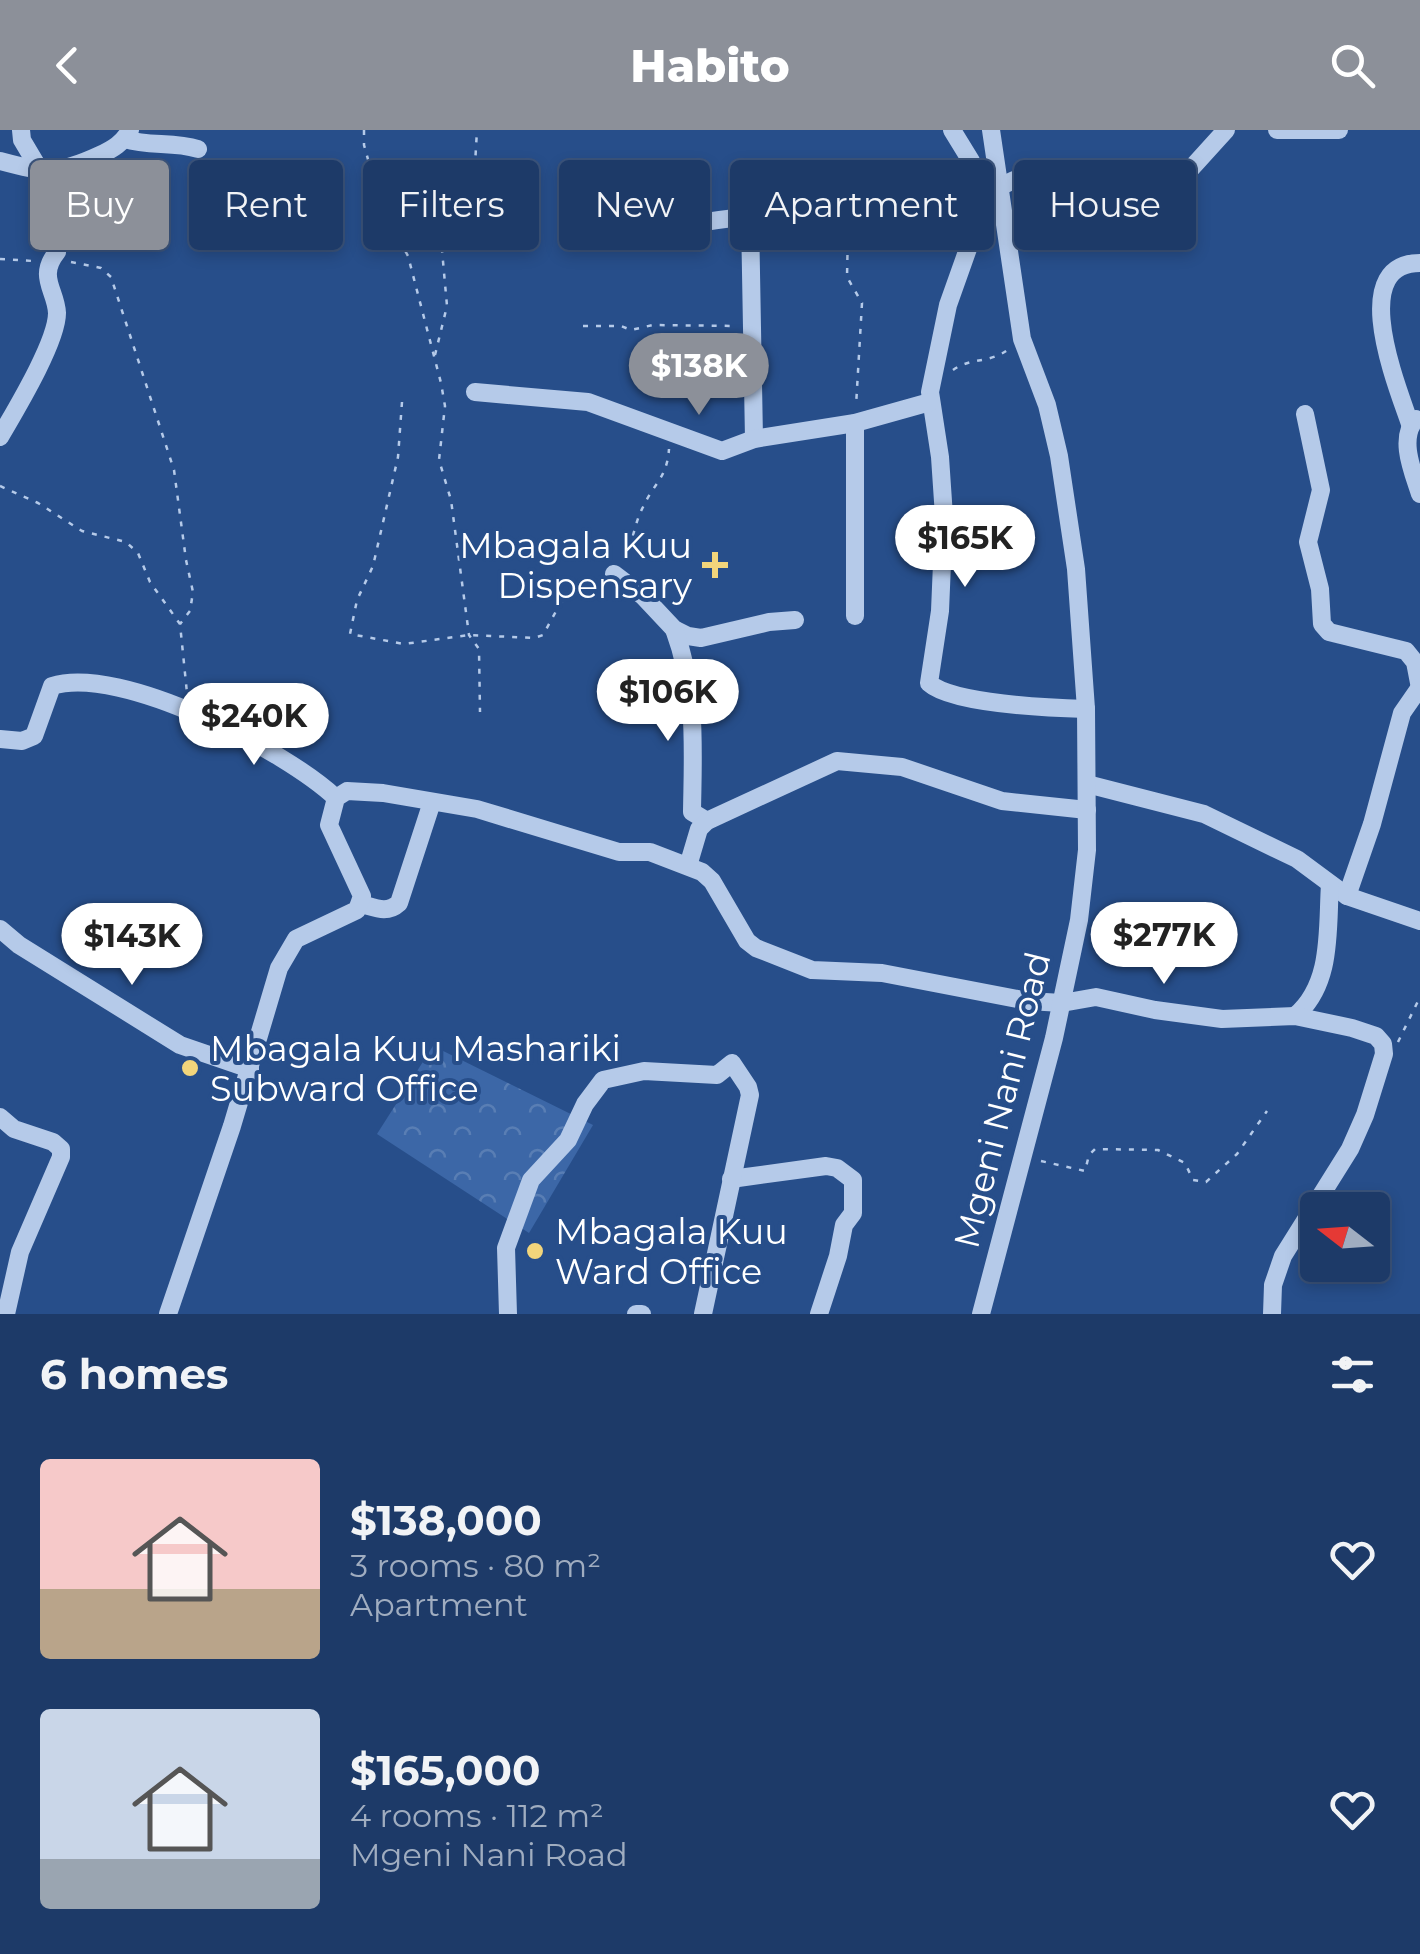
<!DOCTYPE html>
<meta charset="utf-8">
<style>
:root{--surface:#1d3a68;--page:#25416e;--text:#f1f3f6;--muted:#a0adc0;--line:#3b547c;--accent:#8c9099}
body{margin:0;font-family:Montserrat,sans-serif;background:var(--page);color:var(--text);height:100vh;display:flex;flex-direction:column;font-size:38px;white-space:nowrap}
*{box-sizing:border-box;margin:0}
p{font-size:32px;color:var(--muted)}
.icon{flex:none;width:55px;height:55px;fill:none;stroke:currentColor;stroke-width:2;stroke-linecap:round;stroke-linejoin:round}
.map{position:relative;height:1184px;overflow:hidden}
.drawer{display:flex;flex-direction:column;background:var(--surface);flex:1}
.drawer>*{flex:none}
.guide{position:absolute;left:30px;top:30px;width:1360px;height:90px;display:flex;gap:20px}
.needle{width:65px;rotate:287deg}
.controls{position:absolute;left:1300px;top:1062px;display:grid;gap:20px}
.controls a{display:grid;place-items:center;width:90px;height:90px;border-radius:10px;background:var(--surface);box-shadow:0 5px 15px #0003,0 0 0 2px var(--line);font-size:50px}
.price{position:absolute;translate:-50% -85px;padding:0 22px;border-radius:35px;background:#fff;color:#222;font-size:32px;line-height:65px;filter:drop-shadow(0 2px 5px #0008)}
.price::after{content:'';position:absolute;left:50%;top:60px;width:30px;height:22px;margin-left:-15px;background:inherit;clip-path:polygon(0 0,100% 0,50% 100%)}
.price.selected{background:var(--accent);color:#fff}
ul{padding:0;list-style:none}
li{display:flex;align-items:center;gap:30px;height:250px;padding:0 40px}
li span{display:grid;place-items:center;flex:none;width:280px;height:200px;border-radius:10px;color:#555}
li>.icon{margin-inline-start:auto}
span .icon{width:120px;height:120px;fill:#fffc;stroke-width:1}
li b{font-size:42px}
h2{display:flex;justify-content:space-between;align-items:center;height:120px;padding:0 40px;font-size:42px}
.pill{padding:0 35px;border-radius:10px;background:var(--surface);box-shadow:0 5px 15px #0003,0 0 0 2px var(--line);font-size:35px;line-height:90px}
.pill.selected{background:var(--accent);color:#fff}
header{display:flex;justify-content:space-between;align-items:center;height:130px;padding:0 40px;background:var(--accent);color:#fff;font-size:45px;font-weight:800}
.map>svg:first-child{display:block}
.forest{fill:url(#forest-crowns)}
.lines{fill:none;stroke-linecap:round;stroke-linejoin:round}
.path{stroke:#b5cae9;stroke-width:2.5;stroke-dasharray:5 8;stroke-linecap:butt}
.minor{stroke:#b5cae9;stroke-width:18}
.poi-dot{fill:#f2d57b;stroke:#274e8a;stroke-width:4}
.labels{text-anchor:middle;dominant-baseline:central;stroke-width:8;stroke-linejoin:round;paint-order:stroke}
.poi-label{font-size:35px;fill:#fff;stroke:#274e8a;text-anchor:start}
.street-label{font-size:35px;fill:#fff;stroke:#274e8a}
</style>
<header><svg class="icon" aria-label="back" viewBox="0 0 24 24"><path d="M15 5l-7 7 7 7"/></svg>Habito<svg class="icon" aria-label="search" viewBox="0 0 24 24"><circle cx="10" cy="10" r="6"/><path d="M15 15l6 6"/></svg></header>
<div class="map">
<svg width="1420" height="1184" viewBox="0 0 1420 1184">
<defs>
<pattern id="forest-crowns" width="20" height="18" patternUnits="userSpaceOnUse" patternTransform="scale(2.5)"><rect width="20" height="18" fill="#3c67a7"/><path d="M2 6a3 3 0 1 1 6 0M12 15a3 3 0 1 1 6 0" fill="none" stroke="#597eb4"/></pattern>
</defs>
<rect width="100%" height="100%" fill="#274e8a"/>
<polygon class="forest" points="433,916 593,995 529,1103 377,1004"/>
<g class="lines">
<g class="path">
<polyline points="364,0 364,15 381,76 408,126 441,253 445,276 439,330 451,370 469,505 479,519 480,582"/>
<polyline points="848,99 847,147 862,173 856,276"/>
<polyline points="0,129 33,131"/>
<polyline points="71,132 101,138 111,147 174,340 186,430 193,462 190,481 180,494"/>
<polyline points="583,196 621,196 631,200 653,195 735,196"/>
<polyline points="435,225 447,176 442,120 453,79 475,35 477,0"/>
<path d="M953 240C971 227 989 234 1009 219"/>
<polyline points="402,272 398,327 373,436 357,470 350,504 404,514 469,505 534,508 543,505 560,474 569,465 600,451"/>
<polyline points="0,356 38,373 82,401 126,412 138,423 150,452 180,494 187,563"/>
<path d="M624 430C633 413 634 394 643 377 654 353 667 348 669 319"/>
<polyline points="1398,912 1420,867"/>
<polyline points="1041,1031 1085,1041 1089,1025 1095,1019 1158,1020 1185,1033 1193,1050 1206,1052 1237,1024 1267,981"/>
</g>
<g class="minor">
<polyline points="952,0 971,31"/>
<polyline points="1277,0 1339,0"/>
<path d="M125 9C149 17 173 11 198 19"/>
<path d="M0 31C45 43 57 45 100 25 113 19 123 13 130 0"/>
<path d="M992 62 975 99 948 175 930 262 940 327 944 386 940 481 929 553C952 574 1052 578 1086 579"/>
<polyline points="750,87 754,309"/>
<path d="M651 104C706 87 777 83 835 82 860 82 887 86 912 83 948 78 982 66 1014 50L1177 54 1226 0"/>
<polyline points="475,262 588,272 722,321 754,309 855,293 930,272"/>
<polyline points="1305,284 1321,360 1308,412 1320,459 1322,494 1329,502 1406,521 1415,532 1420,558"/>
<path d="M1416 289C1398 308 1413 342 1420 364"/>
<path d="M1410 294C1398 258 1346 133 1420 133"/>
<path d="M0 307C15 281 57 212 57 183 56 160 37 147 57 122L43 69 41 42 22 10 21 0"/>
<polyline points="614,444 643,466 674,499 688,506 701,508 769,492 795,490"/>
<polyline points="855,486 855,293"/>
<path d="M674 499C697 561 693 617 692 682L707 691"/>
<path d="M0 609 22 611 34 606 52 556C121 534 286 621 336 668"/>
<polyline points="1087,654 1204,684 1297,729 1347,766 1420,791"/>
<polyline points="688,736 699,699 707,691 837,631 902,637 1002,671 1087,680"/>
<polyline points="1347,766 1372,694 1402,583 1420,557"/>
<path d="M361 774C376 778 387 784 399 773L432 672"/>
<polyline points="0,799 19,815 180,915 250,939"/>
<path d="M1295 886C1333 854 1327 799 1330 754"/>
<polyline points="0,987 14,999 53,1012 61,1019 61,1027 20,1122 6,1184"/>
<polyline points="731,1049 826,1036 837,1038 853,1050 853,1083 844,1095 838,1126 819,1184"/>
<polyline points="168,1184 232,996 279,838 296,809 357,780 362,766 329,695 336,668 347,661 383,663 477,679 619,722 650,722 702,742 712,751 747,811 756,818 812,840 882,843 1028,871 1062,873 1096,867 1155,880 1222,889 1295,886 1352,898 1376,906 1383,914 1384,924 1365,985 1350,1019 1283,1126 1273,1155 1272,1184"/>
<polyline points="508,1184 506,1118 531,1050 568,1010 585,974 603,950 644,941 717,945 732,933 748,957 750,965 703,1184"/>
<polyline points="636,1184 642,1184"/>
<polyline points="981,1184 1054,908 1079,790 1087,720 1086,579 1076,439 1059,326 1047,275 1022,209 991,0"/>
</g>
</g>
<g class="poi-dot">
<path d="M710 420h10v10h10v10h-10v10h-10v-10h-10v-10h10z"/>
<circle cx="190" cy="938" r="10"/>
<circle cx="535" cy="1121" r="10"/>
</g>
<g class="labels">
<g class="poi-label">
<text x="692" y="415" text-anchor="end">Mbagala Kuu<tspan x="692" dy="40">Dispensary</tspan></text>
<text x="210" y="918">Mbagala Kuu Mashariki<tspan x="210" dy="40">Subward Office</tspan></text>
<text x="555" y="1101">Mbagala Kuu<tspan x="555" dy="40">Ward Office</tspan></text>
</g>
<g class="street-label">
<text transform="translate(1002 970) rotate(-76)">Mgeni Nani Road</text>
</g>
</g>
</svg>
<div class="controls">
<a><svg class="needle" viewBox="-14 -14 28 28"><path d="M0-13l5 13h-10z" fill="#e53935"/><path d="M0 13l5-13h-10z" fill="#a0adc0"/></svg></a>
</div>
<b class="price selected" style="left:699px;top:288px">$138K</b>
<b class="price" style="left:965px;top:460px">$165K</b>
<b class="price" style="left:668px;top:614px">$106K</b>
<b class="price" style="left:254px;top:638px">$240K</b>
<b class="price" style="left:1164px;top:857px">$277K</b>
<b class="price" style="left:132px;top:858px">$143K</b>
<div class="guide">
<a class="pill selected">Buy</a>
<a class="pill">Rent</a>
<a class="pill">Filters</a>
<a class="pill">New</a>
<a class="pill">Apartment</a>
<a class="pill">House</a>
</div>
</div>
<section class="drawer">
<h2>6 homes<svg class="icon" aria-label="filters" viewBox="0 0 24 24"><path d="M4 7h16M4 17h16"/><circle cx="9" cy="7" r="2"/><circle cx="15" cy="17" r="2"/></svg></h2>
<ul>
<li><span style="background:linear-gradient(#f6c9c9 65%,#b9a48a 0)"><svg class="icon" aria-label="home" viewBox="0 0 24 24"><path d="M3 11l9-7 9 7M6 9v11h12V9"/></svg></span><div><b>$138,000</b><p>3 rooms · 80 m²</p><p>Apartment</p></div><svg class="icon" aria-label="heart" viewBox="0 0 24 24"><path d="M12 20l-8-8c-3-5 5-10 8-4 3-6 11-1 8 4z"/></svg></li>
<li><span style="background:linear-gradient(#c9d6e8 75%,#9aa5b1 0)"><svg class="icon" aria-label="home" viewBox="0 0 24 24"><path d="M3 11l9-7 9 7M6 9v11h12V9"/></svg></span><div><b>$165,000</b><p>4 rooms · 112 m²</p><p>Mgeni Nani Road</p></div><svg class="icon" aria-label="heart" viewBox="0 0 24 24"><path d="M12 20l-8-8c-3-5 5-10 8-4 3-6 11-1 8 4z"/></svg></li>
</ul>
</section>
